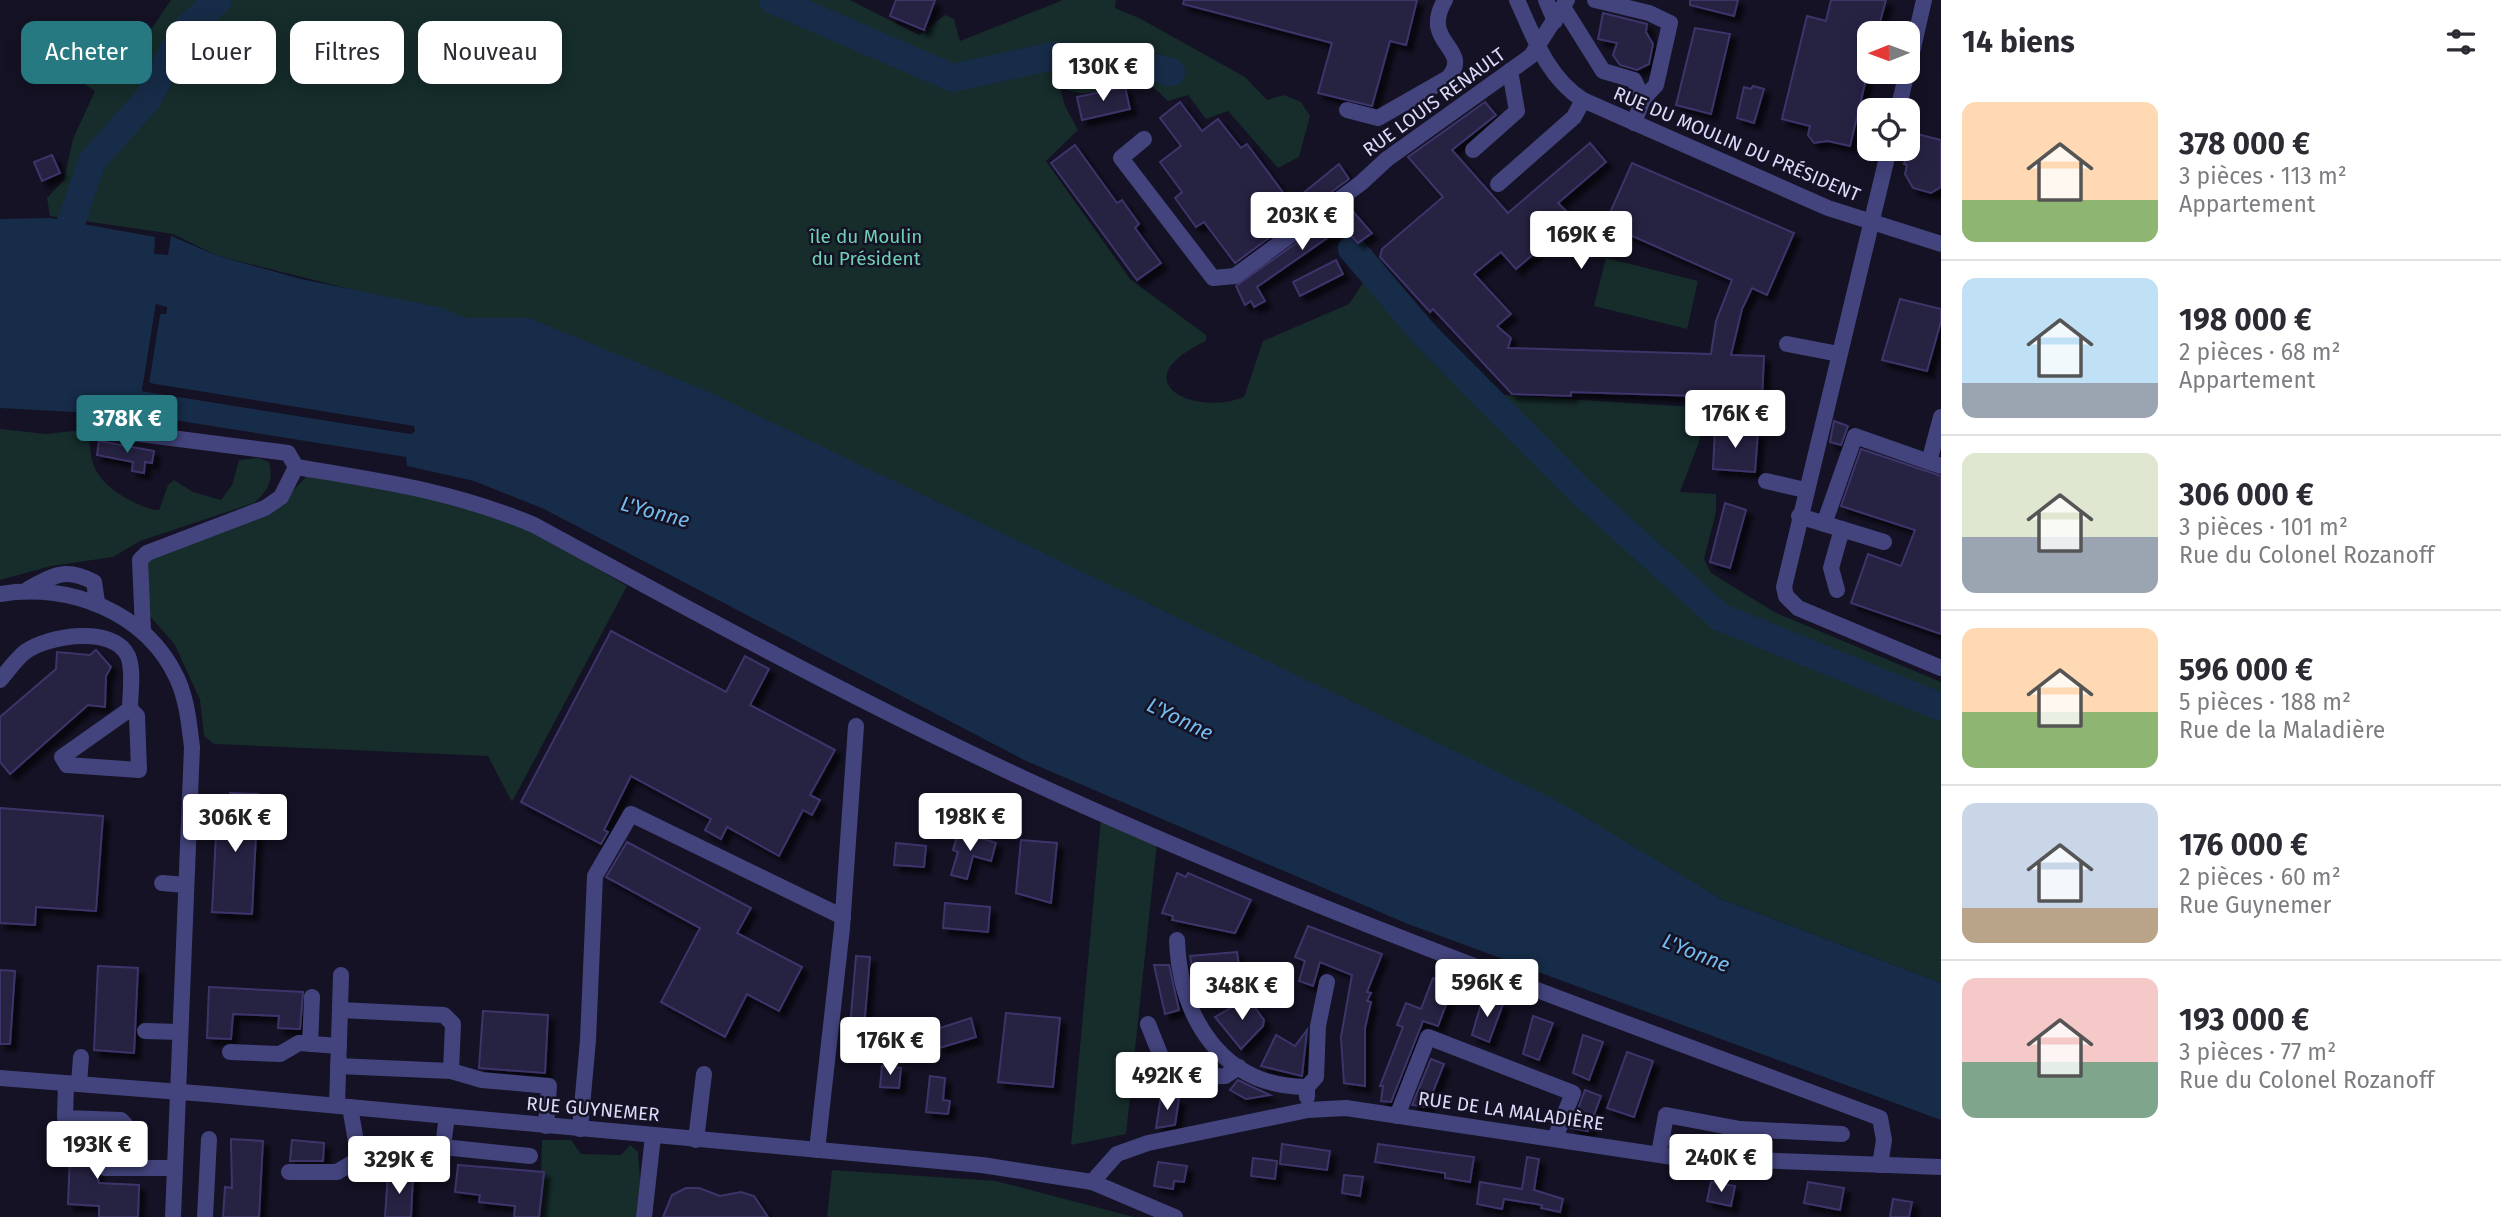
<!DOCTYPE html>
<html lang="fr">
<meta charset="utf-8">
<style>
:root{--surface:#fff;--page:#f2f2f3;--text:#2b2b33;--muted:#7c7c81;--line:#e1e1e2;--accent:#267881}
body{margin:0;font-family:"Fira Sans",sans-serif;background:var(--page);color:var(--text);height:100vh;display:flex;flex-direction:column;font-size:26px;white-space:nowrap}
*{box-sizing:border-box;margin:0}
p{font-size:23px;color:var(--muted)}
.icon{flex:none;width:38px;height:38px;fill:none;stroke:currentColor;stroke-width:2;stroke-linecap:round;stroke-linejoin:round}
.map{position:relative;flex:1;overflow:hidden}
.details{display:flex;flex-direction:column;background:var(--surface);width:560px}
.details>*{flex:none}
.top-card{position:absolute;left:21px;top:21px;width:665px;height:63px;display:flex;gap:14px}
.needle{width:46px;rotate:269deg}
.fabs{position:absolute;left:1857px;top:21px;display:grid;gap:14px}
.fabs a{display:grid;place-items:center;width:63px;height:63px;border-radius:14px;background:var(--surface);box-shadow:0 4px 18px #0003;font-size:35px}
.price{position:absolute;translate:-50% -60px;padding:0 16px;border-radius:7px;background:#fff;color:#222;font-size:23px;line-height:46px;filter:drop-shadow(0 2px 4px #0008)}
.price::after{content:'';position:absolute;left:50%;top:42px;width:21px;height:16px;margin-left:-10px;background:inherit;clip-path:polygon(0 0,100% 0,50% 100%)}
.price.active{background:var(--accent);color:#fff}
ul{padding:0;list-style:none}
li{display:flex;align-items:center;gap:21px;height:175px;padding:0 21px}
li+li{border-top:2px solid var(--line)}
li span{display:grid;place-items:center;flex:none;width:196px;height:140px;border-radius:14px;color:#555}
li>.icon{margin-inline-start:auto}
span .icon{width:84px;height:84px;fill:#fffc;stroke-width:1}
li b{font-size:30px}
h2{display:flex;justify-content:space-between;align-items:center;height:84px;padding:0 21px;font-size:30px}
.pill{padding:0 24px;border-radius:14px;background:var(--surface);box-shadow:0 4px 18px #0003;font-size:24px;line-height:63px}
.pill.active{background:var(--accent);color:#fff}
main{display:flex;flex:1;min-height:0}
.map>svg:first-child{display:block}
.green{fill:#162d2b}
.water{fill:#172c48;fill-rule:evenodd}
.pier{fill:#141224}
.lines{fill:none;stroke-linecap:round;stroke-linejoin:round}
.river{stroke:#172c48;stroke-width:28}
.building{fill:#262042;stroke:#3e356b;stroke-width:2;filter:url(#shadow)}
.minor{stroke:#43447d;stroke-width:16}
.labels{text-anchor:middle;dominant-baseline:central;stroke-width:5;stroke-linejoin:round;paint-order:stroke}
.street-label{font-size:19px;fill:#dcdafa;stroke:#141224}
.park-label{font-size:19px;fill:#6fd1b4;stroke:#141224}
.water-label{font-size:21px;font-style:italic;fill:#75bbed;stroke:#141224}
</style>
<main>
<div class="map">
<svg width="1941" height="1217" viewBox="0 0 1941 1217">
<defs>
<filter id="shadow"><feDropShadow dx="6" dy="6" stdDeviation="2" flood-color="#0009"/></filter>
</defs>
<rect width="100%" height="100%" fill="#141224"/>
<g class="green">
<path d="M171 0H850L919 35 945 15 954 19 960 41 1063 0H1116L1115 8 1141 19 1245 77 1267 100 1284 95 1301 102 1310 116 1299 157 1278 168 1228 111 1206 119 1188 95 1168 101C1129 60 1124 93 1082 93 1075 93 1068 89 1060 88L1065 106 1078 130 1046 161 1130 279 1206 335V341C1119 382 1196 417 1244 397L1263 341 1349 304 1365 280 1369 249 1431 321 1504 395 1692 407 1703 418 1699 442 1680 492 1716 494V512L1704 559 1711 573 1776 613 1941 682V983L1721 899 529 318H465L218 256 173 234 50 216 47 198 64 180 73 139 95 91 64 70 84 41 116 31 152 28Z"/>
<polygon points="1606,258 1698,281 1687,329 1594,306"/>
<path d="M0 429 46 434 82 430C92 441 89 446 92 460 98 486 131 503 154 510H159L168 485 174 480 193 492 221 500 232 485 239 460 259 458 269 462C274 481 268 491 254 503L140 541 113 557 51 566 0 580Z"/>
<polygon points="308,475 427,496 512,519 627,586 512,802 488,756 214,744 204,736 200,700 175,645 150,616 146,559 276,508"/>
<polygon points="1101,819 1157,842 1126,1134 1071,1145"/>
<polygon points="542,1140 571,1140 581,1154 621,1155 630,1145 638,1152 640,1180 636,1217 540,1217"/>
<polygon points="832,1170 996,1181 1134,1217 827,1217"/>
</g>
<path class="water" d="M50 218 155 237 154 254 168 255 171 236 218 256 301 279 443 308 465 318H529L709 392 1554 799 1721 899 1941 983V1120L1408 924 1024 760 544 509 474 481 407 466 406 457 149 416 0 408V219ZM156 304 167 308 166 314H160L149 382 157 386 413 426 411 434 142 391Z"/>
<polygon class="pier" points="156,304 167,307 166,314 160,314 149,383 414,426 415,431 411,434 142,391"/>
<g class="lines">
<g class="river">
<polyline points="773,0 953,78 1053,56 1115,58 1171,72"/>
<polyline points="1352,249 1425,335 1581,492 1720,617 1941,707"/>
<polyline points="55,253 72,220 92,161 147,100 183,32 218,0"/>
</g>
</g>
<g class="building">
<polygon points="896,0 935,0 924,30 890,16"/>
<polygon points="1184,0 1417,0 1406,45 1390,41 1372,106 1318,93 1332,43 1183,4"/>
<polygon points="1690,0 1738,0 1734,16 1690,5"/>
<polygon points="1831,0 1886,0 1877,33 1869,33 1869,67 1850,146 1828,141 1814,143 1808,135 1810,126 1782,119 1807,16 1826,21"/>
<polygon points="1603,13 1647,24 1646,32 1653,44 1649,64 1637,70 1620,65 1613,55 1617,43 1598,39"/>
<polygon points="1695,28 1730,34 1711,114 1676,105"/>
<polygon points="1753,86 1764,89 1754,123 1737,118 1744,87 1751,89"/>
<polygon points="1125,87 1130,109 1082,120 1077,97"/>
<polygon points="1180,102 1202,131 1218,119 1241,148 1247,144 1291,203 1339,164 1349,179 1235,263 1204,222 1196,227 1175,198 1182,192 1160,162 1181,146 1160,118"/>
<polygon points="1485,102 1496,115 1452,150 1508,213 1590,143 1606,162 1558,203 1566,211 1549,226 1556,235 1516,269 1501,252 1474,274 1511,314 1497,326 1511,338 1508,348 1711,354 1716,321 1732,280 1605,224 1632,163 1794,233 1767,295 1752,288 1742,309 1731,355 1764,356 1762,398 1571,392 1571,396 1512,394 1433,309 1430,312 1380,257 1382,249 1443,197 1408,157"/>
<polygon points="1913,133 1941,140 1941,187 1931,193 1913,188 1905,174 1907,165 1904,164"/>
<polygon points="1075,145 1117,203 1122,200 1139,224 1135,228 1161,263 1137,280 1051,163"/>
<polygon points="52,155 60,173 42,181 34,162"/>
<polygon points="1348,206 1372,233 1358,243 1343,227 1257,287 1265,301 1254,307 1251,301 1245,305 1236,286"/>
<polygon points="1336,260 1343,274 1300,296 1293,282"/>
<polygon points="1900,299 1941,309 1941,321 1927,371 1882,360"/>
<polygon points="1834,421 1848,426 1841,445 1830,442"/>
<polygon points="1715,429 1758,431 1755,472 1713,469"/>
<polygon points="99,441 154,451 152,463 145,462 144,473 132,471 133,462 97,455"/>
<polygon points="1861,449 1941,476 1941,634 1851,603 1868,554 1901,566 1915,530 1841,506"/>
<polygon points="1725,503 1746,510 1730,568 1710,562"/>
<polygon points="611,631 726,692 745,656 769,669 750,705 835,750 810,795 820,800 812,815 803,810 779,856 727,827 721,839 705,830 711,819 631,776 604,830 608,832 601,844 521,802"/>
<polygon points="96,650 111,667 106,676 105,707 88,705 10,774 0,762 0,717 56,669 57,652 90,655"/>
<polygon points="230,793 258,794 252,914 212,912 218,798 229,799"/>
<polygon points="0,808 103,816 96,911 36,907 35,925 0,923"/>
<polygon points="959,831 996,843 991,861 973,856 967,879 951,875 958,852 953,850"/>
<polygon points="1021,840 1057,843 1051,903 1016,893"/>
<polygon points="627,842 751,908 737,933 802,967 779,1011 747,994 725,1037 661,1002 700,928 606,877"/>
<polygon points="896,843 926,846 924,867 894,865"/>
<polygon points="1177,873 1186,877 1188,873 1251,900 1235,933 1172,920 1173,916 1162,913"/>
<polygon points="945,903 990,907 988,932 943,928"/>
<polygon points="1308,926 1382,954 1367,992 1371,993 1367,1001 1371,1002 1365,1028 1365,1086 1344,1083 1341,1037 1352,975 1320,962 1313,986 1299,981 1305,961 1295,957"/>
<polygon points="1237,952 1241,980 1237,982 1241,987 1198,996 1190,956"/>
<polygon points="856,956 870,957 863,1040 849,1039"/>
<polygon points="1154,965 1169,965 1179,1010 1165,1014"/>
<polygon points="98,966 138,968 134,1053 94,1050"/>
<polygon points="0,970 15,971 10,1044 0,1044"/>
<polygon points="1433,978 1453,986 1438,1026 1423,1021 1391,1102 1381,1101 1383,1086 1380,1086 1403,1027 1397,1025 1406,1003 1421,1009"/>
<polygon points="209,987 303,992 300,1029 278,1028 279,1016 233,1014 231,1039 207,1038"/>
<polygon points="1483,997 1503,1004 1489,1042 1472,1035"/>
<polygon points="1248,998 1264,1020 1263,1026 1241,1049 1215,1017"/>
<polygon points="483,1011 548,1015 545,1073 479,1068"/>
<polygon points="1006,1013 1060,1018 1053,1087 998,1082"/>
<polygon points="1533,1016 1553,1023 1539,1060 1523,1054"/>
<polygon points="971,1018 976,1037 939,1048 934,1030"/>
<polygon points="1307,1030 1302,1076 1261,1066 1276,1035 1295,1046"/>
<polygon points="1583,1035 1603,1042 1589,1080 1573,1073"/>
<polygon points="1627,1052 1653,1061 1634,1117 1607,1108"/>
<polygon points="1431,1059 1444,1064 1427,1107 1412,1105"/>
<polygon points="882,1066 901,1068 899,1088 880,1087"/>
<polygon points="930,1076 945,1078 943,1100 950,1101 948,1114 926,1112"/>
<polygon points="1238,1080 1246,1084 1270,1095 1246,1099 1230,1090"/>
<polygon points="1585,1090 1601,1096 1588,1131 1571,1128"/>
<polygon points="1161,1096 1179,1099 1175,1125 1156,1128"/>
<polygon points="71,1132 101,1133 100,1159 95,1167 99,1183 139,1185 138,1217 99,1217 99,1206 68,1204"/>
<polygon points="231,1139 263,1141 259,1217 223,1217 225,1187 232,1188"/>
<polygon points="292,1140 324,1143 323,1161 290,1161"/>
<polygon points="1282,1144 1330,1151 1327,1170 1280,1164"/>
<polygon points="1378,1144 1474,1157 1470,1182 1445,1178 1445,1173 1375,1162"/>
<polygon points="1527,1157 1539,1159 1534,1190 1563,1199 1560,1212 1541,1208 1542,1205 1504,1199 1502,1209 1477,1204 1480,1182 1522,1189"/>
<polygon points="1253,1158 1277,1161 1275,1179 1251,1176"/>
<polygon points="1158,1162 1187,1166 1184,1182 1174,1181 1173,1189 1154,1186"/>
<polygon points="458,1165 544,1172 539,1217 514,1217 515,1206 479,1202 480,1195 455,1192"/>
<polygon points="388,1173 413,1175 411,1217 385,1217"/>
<polygon points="1344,1175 1363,1177 1360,1196 1342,1193"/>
<polygon points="1711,1182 1735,1186 1731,1206 1707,1201"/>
<polygon points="1808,1182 1844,1188 1840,1210 1804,1203"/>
<polygon points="686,1188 699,1188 720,1196 741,1192 754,1196 768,1217 663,1217 672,1195"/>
<polygon points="1893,1199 1912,1202 1909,1217 1890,1217"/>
</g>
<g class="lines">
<g class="minor">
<path d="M1517 0C1534 37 1547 77 1583 100L1828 208 1941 244"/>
<polyline points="1546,0 1555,21"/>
<polyline points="1595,0 1649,13 1670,23 1656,85 1643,99"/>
<polyline points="1563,7 1603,71 1634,80 1643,99 1634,123"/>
<polyline points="1908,70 1924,0"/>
<path d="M1347 110 1378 118 1448 78C1474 48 1419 44 1445 0"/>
<polyline points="1898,110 1907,72"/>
<polyline points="1144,139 1121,158 1213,278 1235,276 1361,183 1387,159 1531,56 1567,0"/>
<polyline points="1889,149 1784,587 1786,596 1798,608 1941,668"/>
<polyline points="1473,150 1517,111 1510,71"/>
<polyline points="1498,184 1574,117 1583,100"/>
<polyline points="1787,344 1839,354"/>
<polyline points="1941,417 1929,462 1941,466"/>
<polyline points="101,429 288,453 296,467"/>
<path d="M296 467C381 481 453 491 534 525 697 614 859 702 1027 780 1304 908 1594 1011 1880 1118L1884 1140 1880 1165"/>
<polyline points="1766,481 1805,490"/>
<polyline points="1799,516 1884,542"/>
<polyline points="1824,524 1855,436 1929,462"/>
<path d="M28 589C55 575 65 567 94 582L97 602"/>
<polyline points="1837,590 1831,568 1842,529"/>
<path d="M0 594C69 582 146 612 177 678 187 700 189 723 192 747L173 1217"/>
<polyline points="143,631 140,560 147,553 265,508 281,497 296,467"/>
<path d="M0 680C8 671 16 659 25 652 48 635 114 625 128 656 134 670 130 694 130 709L137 716 139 770 67 765 62 757 130 709"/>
<polyline points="162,883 186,885"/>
<path d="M1177 940C1180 1018 1222 1087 1307 1087"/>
<polyline points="1148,1024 1162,1059 1181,1077 1225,1076 1239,1067"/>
<polyline points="145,1031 180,1032"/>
<polyline points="310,1044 312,997"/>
<polyline points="230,1052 280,1054 299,1043 339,1046"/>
<polyline points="338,1066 451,1071 453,1024 444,1015 340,1010"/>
<polyline points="451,1071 482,1080 549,1086 546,1126"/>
<polyline points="0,1078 219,1095 982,1165 1092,1182 1175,1217"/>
<polyline points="66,1083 65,1118 121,1120 131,1131 127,1168 174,1168"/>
<polyline points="79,1084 81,1057"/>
<polyline points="1307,1097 1307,1087 1316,1077 1318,1026 1327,982"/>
<polyline points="337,1106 341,975"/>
<polyline points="1397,1116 1428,1037 1573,1093 1555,1138"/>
<polyline points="580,1129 588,1040 595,876 631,814 843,917"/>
<polyline points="696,1140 704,1074"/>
<polyline points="387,1146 443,1147 530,1156"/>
<polyline points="817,1150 842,928 856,726"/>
<polyline points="1659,1154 1666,1115 1740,1129 1842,1134"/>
<polyline points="441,1161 447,1116"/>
<polyline points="105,1168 127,1168"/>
<polyline points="289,1172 337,1172 359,1159 350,1107"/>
<polyline points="1092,1182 1117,1154 1148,1143 1308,1110 1346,1108 1673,1157 1941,1167"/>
<polyline points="205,1217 209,1139"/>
<polyline points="644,1217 653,1136"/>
</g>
</g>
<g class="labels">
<g class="street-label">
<text transform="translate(1434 102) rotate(-36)">RUE LOUIS RENAULT</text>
<text transform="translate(1737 144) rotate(23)">RUE DU MOULIN DU PRÉSIDENT</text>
<text transform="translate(593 1109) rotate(5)">RUE GUYNEMER</text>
<text transform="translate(1511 1111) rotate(8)">RUE DE LA MALADIÈRE</text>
</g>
<g class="park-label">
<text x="866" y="236">île du Moulin<tspan x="866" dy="22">du Président</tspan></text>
</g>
<g class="water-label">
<text transform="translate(655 512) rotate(15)">L'Yonne</text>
<text transform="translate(1180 719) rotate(26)">L'Yonne</text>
<text transform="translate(1696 953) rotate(22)">L'Yonne</text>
</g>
</g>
</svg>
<div class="fabs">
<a><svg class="needle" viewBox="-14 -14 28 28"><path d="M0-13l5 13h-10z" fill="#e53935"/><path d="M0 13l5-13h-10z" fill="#7c7c81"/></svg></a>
<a><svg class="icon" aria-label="locate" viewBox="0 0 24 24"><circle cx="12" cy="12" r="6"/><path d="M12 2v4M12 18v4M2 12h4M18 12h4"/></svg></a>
</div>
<b class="price" style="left:1103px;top:103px">130K €</b>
<b class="price" style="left:1302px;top:252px">203K €</b>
<b class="price" style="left:1581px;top:271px">169K €</b>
<b class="price" style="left:1735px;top:450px">176K €</b>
<b class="price active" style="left:127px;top:455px">378K €</b>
<b class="price" style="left:970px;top:853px">198K €</b>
<b class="price" style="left:235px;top:854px">306K €</b>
<b class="price" style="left:1487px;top:1019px">596K €</b>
<b class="price" style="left:1242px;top:1022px">348K €</b>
<b class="price" style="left:890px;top:1077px">176K €</b>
<b class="price" style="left:1167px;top:1112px">492K €</b>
<b class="price" style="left:97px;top:1181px">193K €</b>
<b class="price" style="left:1721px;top:1194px">240K €</b>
<b class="price" style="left:399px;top:1196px">329K €</b>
<div class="top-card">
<a class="pill active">Acheter</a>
<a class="pill">Louer</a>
<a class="pill">Filtres</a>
<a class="pill">Nouveau</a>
</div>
</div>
<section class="details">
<h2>14 biens<svg class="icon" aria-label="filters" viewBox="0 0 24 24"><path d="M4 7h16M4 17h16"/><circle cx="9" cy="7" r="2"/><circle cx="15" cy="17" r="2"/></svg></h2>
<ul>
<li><span style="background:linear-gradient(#ffd9b3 70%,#8fb573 0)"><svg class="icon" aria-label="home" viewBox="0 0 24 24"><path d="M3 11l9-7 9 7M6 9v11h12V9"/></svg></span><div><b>378 000 €</b><p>3 pièces · 113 m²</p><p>Appartement</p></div></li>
<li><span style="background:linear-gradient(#bfe0f5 75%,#9aa5b1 0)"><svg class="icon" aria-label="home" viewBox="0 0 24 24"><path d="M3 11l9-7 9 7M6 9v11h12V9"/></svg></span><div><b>198 000 €</b><p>2 pièces · 68 m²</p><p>Appartement</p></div></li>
<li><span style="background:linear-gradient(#dfe7d0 60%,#9aa5b1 0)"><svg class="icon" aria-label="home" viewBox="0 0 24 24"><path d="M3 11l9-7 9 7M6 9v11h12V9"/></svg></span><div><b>306 000 €</b><p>3 pièces · 101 m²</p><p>Rue du Colonel Rozanoff</p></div></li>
<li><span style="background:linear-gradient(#ffd9b3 60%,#8fb573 0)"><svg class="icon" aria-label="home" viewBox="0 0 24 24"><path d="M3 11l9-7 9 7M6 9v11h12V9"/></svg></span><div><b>596 000 €</b><p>5 pièces · 188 m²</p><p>Rue de la Maladière</p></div></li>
<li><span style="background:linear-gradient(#c9d6e8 75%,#b9a48a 0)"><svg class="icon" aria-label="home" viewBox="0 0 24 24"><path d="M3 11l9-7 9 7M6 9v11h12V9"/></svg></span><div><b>176 000 €</b><p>2 pièces · 60 m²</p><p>Rue Guynemer</p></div></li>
<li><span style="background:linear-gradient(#f6c9c9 60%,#7fa58c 0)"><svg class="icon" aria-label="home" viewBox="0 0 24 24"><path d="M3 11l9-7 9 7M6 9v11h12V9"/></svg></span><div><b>193 000 €</b><p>3 pièces · 77 m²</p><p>Rue du Colonel Rozanoff</p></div></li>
</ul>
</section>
</main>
